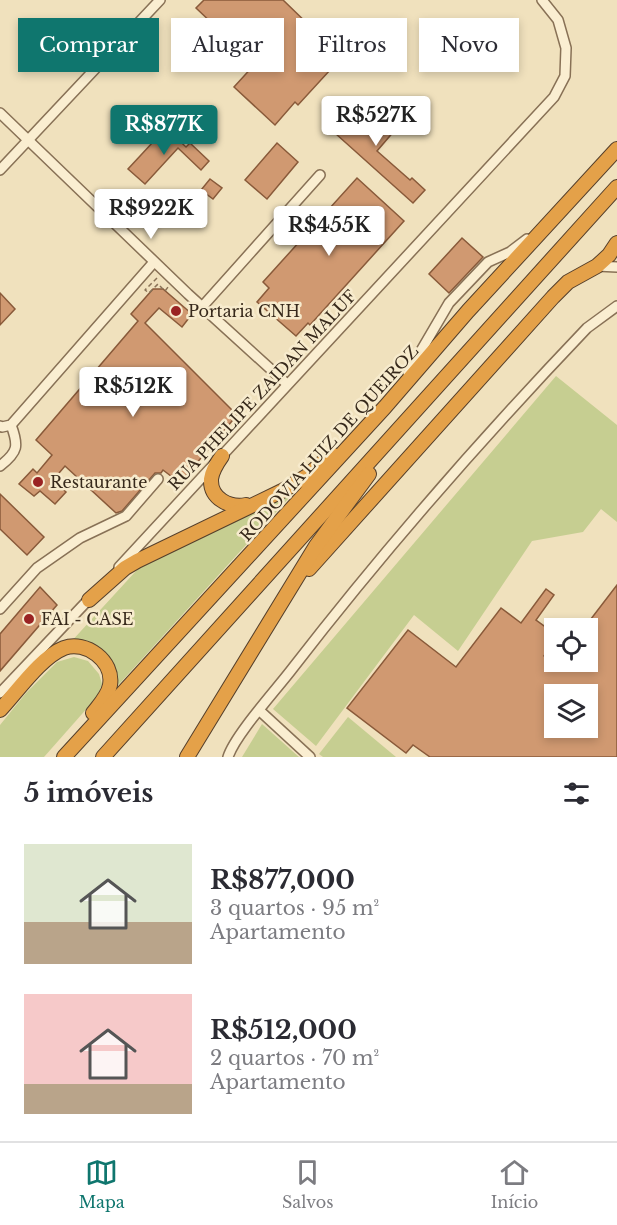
<!DOCTYPE html>
<html lang="pt">
<meta charset="utf-8">
<style>
:root{--surface:#fff;--page:#f7f7f7;--text:#2b2b33;--muted:#7c7c81;--line:#e1e1e2;--accent:#0f766e}
body{margin:0;font-family:"Libre Baskerville",serif;background:var(--page);color:var(--text);height:100vh;display:flex;flex-direction:column;font-size:22px;white-space:nowrap}
*{box-sizing:border-box;margin:0}
p{font-size:20px;color:var(--muted)}
.icon{flex:none;width:33px;height:33px;fill:none;stroke:currentColor;stroke-width:2;stroke-linecap:round;stroke-linejoin:round}
.map{position:relative;height:757px;overflow:hidden}
.details{display:flex;flex-direction:column;background:var(--surface);flex:1}
.details>*{flex:none}
.top-card{position:absolute;left:18px;top:18px;width:582px;height:54px;display:flex;gap:12px}
.controls{position:absolute;left:544px;top:618px;display:grid;gap:12px}
.controls a{display:grid;place-items:center;width:54px;height:54px;border-radius:0px;background:var(--surface);box-shadow:0 3px 9px #0003;font-size:30px}
.price{position:absolute;translate:-50% -51px;padding:0 14px;border-radius:6px;background:#fff;color:#222;font-size:20px;line-height:39px;filter:drop-shadow(0 2px 3px #0008)}
.price::after{content:'';position:absolute;left:50%;top:36px;width:18px;height:14px;margin-left:-9px;background:inherit;clip-path:polygon(0 0,100% 0,50% 100%)}
.price.current{background:var(--accent);color:#fff}
ul{padding:0;list-style:none}
li{display:flex;align-items:center;gap:18px;height:150px;padding:0 24px}
li span{display:grid;place-items:center;flex:none;width:168px;height:120px;border-radius:0px;color:#555}
li>.icon{margin-inline-start:auto}
span .icon{width:72px;height:72px;fill:#fffc;stroke-width:1}
li b{font-size:26px}
h2{display:flex;justify-content:space-between;align-items:center;height:72px;padding:0 24px;font-size:26px}
.pill{padding:0 21px;border-radius:0px;background:var(--surface);box-shadow:0 3px 9px #0003;font-size:21px;line-height:54px}
.pill.current{background:var(--accent);color:#fff}
.dock{display:flex;justify-content:space-around;align-items:center;height:84px;border-top:2px solid var(--line);background:var(--surface);font-size:16px;color:var(--muted)}
.dock a{display:grid;justify-items:center;gap:3px}
.dock .current{color:var(--accent)}
.map>svg:first-child{display:block}
.green{fill:#c6ce91}
.building{fill:#d09971;stroke:#895a3a;stroke-width:1.5;fill-rule:evenodd}
.lines{fill:none;stroke-linecap:round;stroke-linejoin:round}
.minor-casing{stroke:#887156;stroke-width:12}
.highway-casing{stroke:#553f2b;stroke-width:16}
.path{stroke:#887156;stroke-width:1.5;stroke-dasharray:4.5 3;stroke-linecap:butt}
.minor{stroke:#faeed1;stroke-width:9}
.highway{stroke:#e4a149;stroke-width:14}
.poi-dot{fill:#9a2323;stroke:#f7ebcd;stroke-width:2}
.labels{text-anchor:middle;dominant-baseline:central;stroke-width:5;stroke-linejoin:round;paint-order:stroke}
.poi-label{font-size:16px;fill:#37291b;stroke:#f7ebcd;text-anchor:start}
.street-label{font-size:16px;fill:#37291b;stroke:#f7ebcd}
</style>
<div class="map">
<svg width="617" height="757" viewBox="0 0 617 757">
<rect width="100%" height="100%" fill="#f0e1bd"/>
<g class="green">
<polygon points="556,376 617,425 617,522 601,509 583,532 532,541 458,651 414,615 316,746 273,709"/>
<polygon points="298,488 111,693 110,665 69,644 136,571 144,564"/>
<polygon points="74,657 88,661 99,674 102,684 97,697 44,757 0,757 0,725 26,693 57,662"/>
<polygon points="348,717 396,757 323,757 319,754"/>
<polygon points="262,724 299,757 242,757"/>
</g>
<g class="building">
<polygon points="204,0 283,0 342,57 298,105 295,102 275,125 234,87 255,64 196,8"/>
<polygon points="359,98 395,130 377,151 410,180 412,178 425,190 413,203 336,134 354,113 349,109"/>
<polygon points="166,128 186,147 190,143 209,161 201,170 178,148 145,184 128,169"/>
<polygon points="277,143 298,162 267,199 245,180"/>
<polygon points="357,178 404,221 310,325 308,323 296,336 257,302 269,288 263,282"/>
<polygon points="210,179 222,188 213,199 201,190"/>
<polygon points="139,195 165,217 157,227 131,205"/>
<polygon points="462,238 483,257 449,293 429,274"/>
<polygon points="153,289 163,289 192,314 182,327 159,308 145,323 237,415 180,483 163,470 161,473 155,473 122,511 116,513 65,466 53,480 66,492 55,504 40,491 34,496 19,484 33,469 37,473 52,455 36,440 138,321 131,314"/>
<polygon points="0,293 15,309 0,325"/>
<polygon points="0,494 44,537 27,555 0,529"/>
<path d="M617 585V757H430L413 745 406 753 347 708 408 630 456 667 501 608 521 623 546 589 554 595 536 620 555 634V640L544 656 555 666 559 662H588V628H584ZM555 694H588V728H555Z"/>
<polygon points="40,587 57,605 0,671 0,634"/>
</g>
<g class="lines">
<g class="minor-casing">
<g id="minor">
<polyline points="0,113 188,294 287,384"/>
<polyline points="0,170 160,0"/>
<polyline points="597,266 617,267"/>
<polyline points="202,307 320,175"/>
<polyline points="408,373 449,303 488,262 510,252 527,239"/>
<polyline points="0,426 2,427 11,425 154,262"/>
<path d="M0 466C18 452 19 446 11 425"/>
<polyline points="119,567 554,97 565,76 566,48 558,20 542,0"/>
<polyline points="0,609 37,568 80,538 126,516 158,479"/>
<polyline points="0,693 91,597"/>
<polyline points="260,711 310,757"/>
<path d="M228 757C235 735 276 690 292 669 384 550 483 437 587 328L617 306"/>
</g>
</g>
<g class="highway-casing">
<g id="highway">
<path d="M222 456C217 463 212 471 211 479 210 499 230 508 246 505"/>
<polyline points="309,569 553,297 568,282 597,266 609,255 617,243"/>
<polyline points="89,600 125,568 137,561 282,491 307,476 332,454"/>
<path d="M0 710C17 692 41 657 64 648 86 640 114 661 110 685 108 696 100 704 93 713"/>
<polyline points="64,757 385,407 468,311 617,149"/>
<polyline points="103,757 617,187"/>
<polyline points="187,757 316,546 369,474"/>
</g>
</g>
<polyline class="path" points="157,278 145,290 149,293 158,284 165,291 168,287"/>
<use href="#minor" class="minor"/>
<use href="#highway" class="highway"/>
</g>
<g class="poi-dot">
<circle cx="176" cy="311" r="6"/>
<circle cx="38" cy="482" r="6"/>
<circle cx="29" cy="619" r="6"/>
</g>
<g class="labels">
<g class="poi-label">
<text x="188" y="311">Portaria CNH</text>
<text x="50" y="482">Restaurante</text>
<text x="41" y="619">FAI - CASE</text>
</g>
<g class="street-label">
<text transform="translate(262 390) rotate(-47)">RUA PHELIPE ZAIDAN MALUF</text>
<text transform="translate(329 443) rotate(-48)">RODOVIA LUIZ DE QUEIROZ</text>
</g>
</g>
</svg>
<div class="controls">
<a><svg class="icon" aria-label="locate" viewBox="0 0 24 24"><circle cx="12" cy="12" r="6"/><path d="M12 2v4M12 18v4M2 12h4M18 12h4"/></svg></a>
<a><svg class="icon" aria-label="layers" viewBox="0 0 24 24"><path d="M12 4l9 5-9 5-9-5zM3 14l9 5 9-5"/></svg></a>
</div>
<b class="price" style="left:376px;top:147px">R$527K</b>
<b class="price current" style="left:164px;top:156px">R$877K</b>
<b class="price" style="left:151px;top:240px">R$922K</b>
<b class="price" style="left:329px;top:257px">R$455K</b>
<b class="price" style="left:133px;top:418px">R$512K</b>
<div class="top-card">
<a class="pill current">Comprar</a>
<a class="pill">Alugar</a>
<a class="pill">Filtros</a>
<a class="pill">Novo</a>
</div>
</div>
<section class="details">
<h2>5 imóveis<svg class="icon" aria-label="filters" viewBox="0 0 24 24"><path d="M4 7h16M4 17h16"/><circle cx="9" cy="7" r="2"/><circle cx="15" cy="17" r="2"/></svg></h2>
<ul>
<li><span style="background:linear-gradient(#dfe7d0 65%,#b9a48a 0)"><svg class="icon" aria-label="home" viewBox="0 0 24 24"><path d="M3 11l9-7 9 7M6 9v11h12V9"/></svg></span><div><b>R$877,000</b><p>3 quartos · 95 m²</p><p>Apartamento</p></div></li>
<li><span style="background:linear-gradient(#f6c9c9 75%,#b9a48a 0)"><svg class="icon" aria-label="home" viewBox="0 0 24 24"><path d="M3 11l9-7 9 7M6 9v11h12V9"/></svg></span><div><b>R$512,000</b><p>2 quartos · 70 m²</p><p>Apartamento</p></div></li>
</ul>
</section>
<nav class="dock">
<a class="current"><svg class="icon" aria-label="map" viewBox="0 0 24 24"><path d="M3 6l6-2 6 2 6-2v14l-6 2-6-2-6 2zM9 4v14M15 6v14"/></svg>Mapa</a>
<a><svg class="icon" aria-label="saved" viewBox="0 0 24 24"><path d="M7 4h10v16l-5-4-5 4z"/></svg>Salvos</a>
<a><svg class="icon" aria-label="home" viewBox="0 0 24 24"><path d="M3 11l9-7 9 7M6 9v11h12V9"/></svg>Início</a>
</nav>
